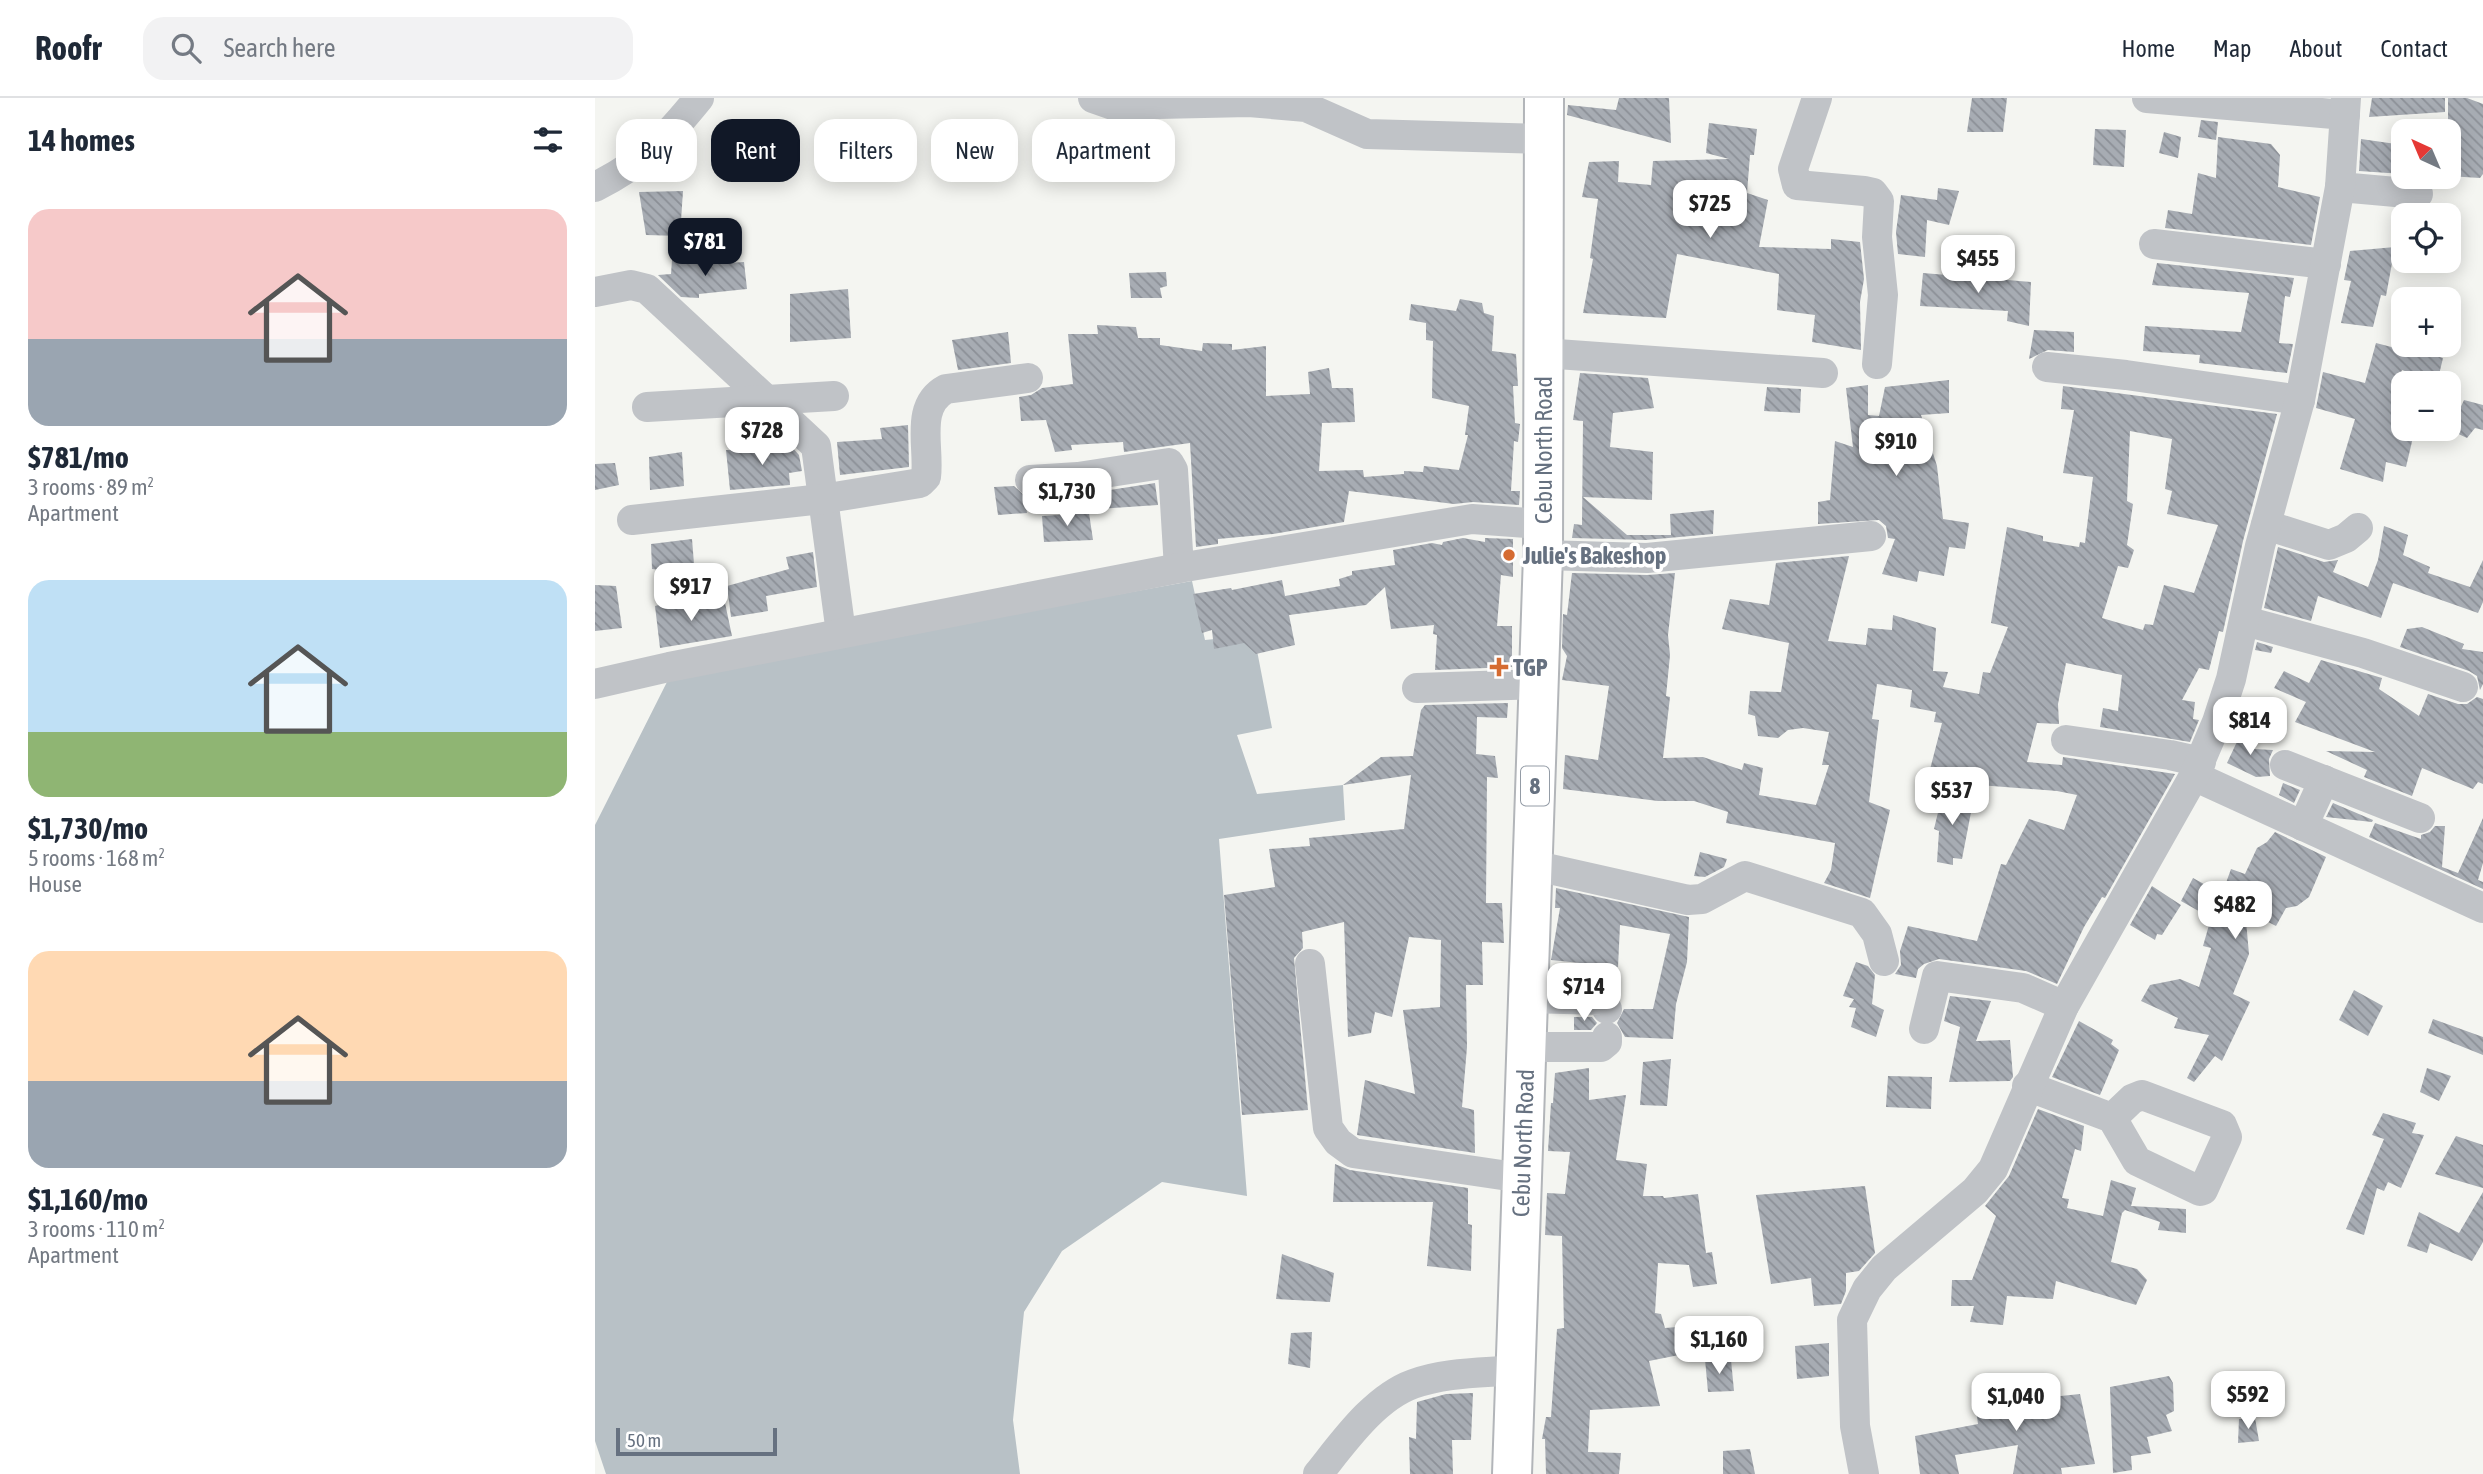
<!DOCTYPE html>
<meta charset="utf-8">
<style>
:root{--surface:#fff;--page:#f2f2f3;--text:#1f2937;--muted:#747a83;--line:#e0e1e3;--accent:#111827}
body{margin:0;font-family:"Asap Condensed",sans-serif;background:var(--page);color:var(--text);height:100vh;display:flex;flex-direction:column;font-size:26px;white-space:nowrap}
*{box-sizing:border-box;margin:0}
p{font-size:23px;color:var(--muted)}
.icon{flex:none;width:38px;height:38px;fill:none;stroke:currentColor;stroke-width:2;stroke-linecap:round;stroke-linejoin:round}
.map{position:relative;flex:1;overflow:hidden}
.sheet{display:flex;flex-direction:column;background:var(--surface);width:595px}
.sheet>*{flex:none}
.hud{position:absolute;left:21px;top:21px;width:665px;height:63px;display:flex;gap:14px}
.needle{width:46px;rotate:316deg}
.buttons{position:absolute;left:1796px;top:21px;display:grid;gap:14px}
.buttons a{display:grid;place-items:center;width:70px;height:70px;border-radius:14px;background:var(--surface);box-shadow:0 4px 18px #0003;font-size:35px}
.scale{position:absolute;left:21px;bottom:18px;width:161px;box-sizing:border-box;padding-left:7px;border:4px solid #667180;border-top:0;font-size:19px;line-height:24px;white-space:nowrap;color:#667180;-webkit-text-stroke:5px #fff;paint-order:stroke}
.price{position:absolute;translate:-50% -60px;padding:0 16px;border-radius:14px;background:#fff;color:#222;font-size:23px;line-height:46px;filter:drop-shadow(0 2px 4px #0008)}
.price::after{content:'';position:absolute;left:50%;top:42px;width:21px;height:16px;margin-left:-10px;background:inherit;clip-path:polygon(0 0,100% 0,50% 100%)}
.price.active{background:var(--accent);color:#fff}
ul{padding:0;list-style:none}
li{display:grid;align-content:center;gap:14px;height:371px;padding:0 28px}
li span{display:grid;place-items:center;height:217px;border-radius:21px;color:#555}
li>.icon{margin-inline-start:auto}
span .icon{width:126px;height:126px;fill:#fffc;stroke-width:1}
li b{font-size:30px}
h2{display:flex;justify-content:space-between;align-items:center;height:84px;padding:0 28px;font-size:30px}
.chip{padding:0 24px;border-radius:21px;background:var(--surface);box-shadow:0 4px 18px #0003;font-size:24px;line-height:63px}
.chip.active{background:var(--accent);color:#fff}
header{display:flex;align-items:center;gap:42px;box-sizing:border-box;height:98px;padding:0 35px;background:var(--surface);border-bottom:2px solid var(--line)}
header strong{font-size:33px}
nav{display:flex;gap:38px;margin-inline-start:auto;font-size:24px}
.search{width:490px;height:63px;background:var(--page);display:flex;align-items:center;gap:18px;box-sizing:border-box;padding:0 24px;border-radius:21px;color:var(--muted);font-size:26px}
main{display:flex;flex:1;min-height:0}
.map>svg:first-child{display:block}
.water{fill:#b8c1c6}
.building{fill:url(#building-back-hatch);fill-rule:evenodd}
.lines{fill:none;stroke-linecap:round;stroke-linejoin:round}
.major-casing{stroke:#b2b5b9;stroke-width:42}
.minor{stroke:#c0c3c7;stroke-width:30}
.major{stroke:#fff;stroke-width:38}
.poi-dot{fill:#d56b31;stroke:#fff;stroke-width:2.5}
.labels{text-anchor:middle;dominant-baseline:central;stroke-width:7;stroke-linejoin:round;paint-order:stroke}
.shield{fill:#fff;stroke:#949ca6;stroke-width:2}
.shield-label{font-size:23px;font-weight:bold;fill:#667180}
.street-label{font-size:24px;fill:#667180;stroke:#fff}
.poi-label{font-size:24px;font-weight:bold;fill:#667180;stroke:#fff;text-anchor:start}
</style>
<header>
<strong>Roofr</strong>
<div class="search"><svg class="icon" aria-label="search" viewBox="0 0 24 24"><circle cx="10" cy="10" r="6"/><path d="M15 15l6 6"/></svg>Search here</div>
<nav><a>Home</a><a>Map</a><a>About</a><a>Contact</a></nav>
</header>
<main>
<section class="sheet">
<h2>14 homes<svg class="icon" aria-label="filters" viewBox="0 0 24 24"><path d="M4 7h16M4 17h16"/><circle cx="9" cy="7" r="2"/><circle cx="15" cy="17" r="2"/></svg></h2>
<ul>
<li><span style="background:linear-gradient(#f6c9c9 60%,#9aa5b1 0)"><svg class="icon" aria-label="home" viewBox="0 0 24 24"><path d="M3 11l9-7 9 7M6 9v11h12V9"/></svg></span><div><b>$781/mo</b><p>3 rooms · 89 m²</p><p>Apartment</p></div></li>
<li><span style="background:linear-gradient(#bfe0f5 70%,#8fb573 0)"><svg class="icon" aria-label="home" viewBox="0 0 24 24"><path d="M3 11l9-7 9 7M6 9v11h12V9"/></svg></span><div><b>$1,730/mo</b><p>5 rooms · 168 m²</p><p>House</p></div></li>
<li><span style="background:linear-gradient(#ffd9b3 60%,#9aa5b1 0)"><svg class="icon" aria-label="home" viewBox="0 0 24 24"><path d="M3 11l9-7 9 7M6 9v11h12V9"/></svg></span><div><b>$1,160/mo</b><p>3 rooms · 110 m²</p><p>Apartment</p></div></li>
</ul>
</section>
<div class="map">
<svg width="1888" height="1376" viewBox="0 0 1888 1376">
<defs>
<pattern id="building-back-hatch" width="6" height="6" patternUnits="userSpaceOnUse" patternTransform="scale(1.75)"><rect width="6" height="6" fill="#a7acb3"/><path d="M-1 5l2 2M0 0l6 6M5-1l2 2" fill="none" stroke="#8c9097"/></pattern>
</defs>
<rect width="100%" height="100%" fill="#f4f5f1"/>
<polygon class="water" points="597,483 610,542 659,537 677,630 642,637 662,696 748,687 750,722 624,741 652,1098 567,1084 467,1153 429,1214 418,1322 425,1376 11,1376 0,1343 0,727 75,578"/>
<g class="building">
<polygon points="1024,0 1074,0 1076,45 972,17 973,7 1021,12"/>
<polygon points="1377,0 1412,0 1408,34 1372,34"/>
<polygon points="1777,0 1850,0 1850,14 1774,19"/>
<polygon points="1853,0 1872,0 1888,6 1888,76 1885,80 1853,78"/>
<polygon points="1606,22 1623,24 1621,42 1603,39"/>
<polygon points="1114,25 1162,31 1159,57 1155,57 1152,95 1173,102 1164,149 1236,151 1236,141 1265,144 1269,181 1265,204 1266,252 1217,244 1220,217 1182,212 1184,176 1082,156 1071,220 988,215 998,161 995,160 1003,101 987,99 994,64 1024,63 1023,84 1056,87 1058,63 1134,61 1111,55"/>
<polygon points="1500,31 1531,32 1529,69 1498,67"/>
<polygon points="1569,34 1586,39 1583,60 1564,55"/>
<polygon points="1623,39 1676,46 1685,57 1683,89 1725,99 1716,147 1570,130 1573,112 1597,116 1603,75 1621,80"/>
<polygon points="1766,41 1808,47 1808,76 1764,73"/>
<polygon points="1343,90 1364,93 1354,127 1332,122 1330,159 1303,156 1301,134 1306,97 1342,102"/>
<polygon points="88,93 85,138 51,137 44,94"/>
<polygon points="1800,149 1791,198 1786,197 1778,229 1746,225 1756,183 1749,182 1755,153"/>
<polygon points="103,161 103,167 149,164 152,191 104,196 104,200 86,199 63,177 76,176 77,162"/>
<polygon points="1562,165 1699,180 1695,199 1690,198 1684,245 1698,246 1692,275 1604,265 1605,257 1548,253 1550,228 1646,234 1654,195 1557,187"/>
<polygon points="571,174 572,188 565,190 567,200 536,200 534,175"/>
<polygon points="1328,175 1436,184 1434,228 1412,223 1413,213 1325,208"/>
<polygon points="253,191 256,240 195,244 195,196"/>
<polygon points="865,201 887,205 889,215 899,218 897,253 921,256 923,288 918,288 920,325 925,326 923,344 919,343 916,393 925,393 924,407 878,404 859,406 754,393 749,424 678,436 623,441 623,446 601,449 595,345 529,354 528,344 476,347 477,352 460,354 451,322 426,323 424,299 436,297 447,290 478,286 473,236 503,236 502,227 541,229 543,240 565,240 565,247 607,253 608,245 637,246 637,252 671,248 671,298 715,296 713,274 734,270 737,290 758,290 760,324 727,325 724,373 768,372 769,379 809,376 809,373 828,374 829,368 864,372 873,337 870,337 874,308 837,300 838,243 831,242 831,225 814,222 816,206 861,213"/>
<polygon points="1439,232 1479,234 1479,254 1453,252 1434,261"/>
<polygon points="413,234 416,265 363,272 357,242"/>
<polygon points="1781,245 1812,253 1813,249 1848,260 1842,285 1807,272 1796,307 1802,309 1797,331 1820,331 1811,369 1791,364 1788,384 1745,371 1760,321 1721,310 1728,274 1770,285"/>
<polygon points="985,275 1053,280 1059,310 1018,315 1015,349 1058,354 1057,402 988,399 1032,437 1076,437 1075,416 1119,412 1118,436 1051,442 977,440 979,426 987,427 988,323 978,322"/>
<polygon points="1354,282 1354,315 1326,317 1342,368 1348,421 1374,425 1370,451 1354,449 1349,478 1324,473 1322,484 1287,476 1300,441 1293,440 1291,428 1284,422 1223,426 1223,404 1235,402 1240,343 1258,349 1251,290 1273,287 1273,317 1284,318 1290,289"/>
<path d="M1468 288 1682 316 1648 443 1628 534 1624 533 1614 572 1604 570 1587 602 1600 604 1598 621 1604 622 1595 644 1505 629 1508 610 1523 613 1527 577 1471 565 1463 606 1464 626 1442 625 1432 664 1467 667 1468 659 1580 676 1510 800 1507 799 1489 829 1462 886 1431 873 1344 861 1329 866 1323 871 1321 880 1300 876 1306 867 1305 853 1313 828 1382 843 1406 766 1411 767 1434 721 1469 732 1482 697 1462 693 1332 683 1347 625 1339 624 1341 614 1315 609 1317 592 1282 586 1277 621 1284 622 1274 704 1295 712 1275 800 1229 785 1236 772 1240 745 1131 725 1133 714 1099 703H1063L968 691 970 657 1003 662 1014 588 967 582 972 558 967 550 968 516 972 517 977 475 1052 477 1080 475 1073 537 1075 557 1071 598 1075 599 1068 660 1108 659 1147 672 1149 665 1168 670 1164 697 1221 707 1234 667H1227L1234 634 1208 630 1193 632 1183 640 1163 638 1160 618 1153 616 1155 593 1186 594 1194 545 1127 531 1135 501 1174 507 1181 465 1254 458 1233 543 1271 547 1273 530 1297 532 1298 517 1341 530 1338 573 1353 574 1348 589 1384 596 1388 574 1395 575 1413 529 1396 525 1412 429 1448 438V443L1484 449 1485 444 1490 445 1498 379 1468 375 1479 312 1466 311ZM1535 333 1577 341 1570 391 1577 393 1572 416 1623 427 1599 495 1569 487 1558 527 1550 526 1548 532 1507 520 1523 468 1533 470 1539 452 1532 447 1538 406 1532 403Z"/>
<polygon points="1172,289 1206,291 1205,315 1169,313"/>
<polygon points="1869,302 1888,307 1888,332 1880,330 1872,340 1855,332"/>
<polygon points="313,327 314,369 245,377 242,344 287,341 285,330"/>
<polygon points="195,347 204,357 207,373 194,375 195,387 135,392 131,352 175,352 174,349"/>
<polygon points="87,354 89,388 55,392 54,359"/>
<polygon points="20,365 24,387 0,392 0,366"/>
<polygon points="560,385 563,407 503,411 502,394"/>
<polygon points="419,388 430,398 432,415 403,417 399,389"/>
<polygon points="494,415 498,442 449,444 447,418"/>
<polygon points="1789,428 1813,437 1808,457 1835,469 1833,475 1875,489 1888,462 1888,504 1883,515 1798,485 1786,520 1723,498 1716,523 1669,510 1683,449 1729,464 1743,462 1738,474 1773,489 1783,462"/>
<polygon points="868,440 890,444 890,440 918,441 918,479 906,477 902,528 917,528 917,569 840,572 842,537 838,536 839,527 796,531 790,489 771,507 694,517 700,547 661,556 649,545 619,551 617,532 607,535 598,496 636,490 637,492 687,482 690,498 745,488 744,481 757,477 757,473 800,467 798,452 837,445 847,447 848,444"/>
<polygon points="97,441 99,466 65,472 57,471 56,446"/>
<polygon points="218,454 222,489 171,498 173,513 136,519 132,488 194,471 191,459"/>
<polygon points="0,487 21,488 27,530 0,533"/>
<polygon points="91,500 92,509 130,505 137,538 65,550 60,508"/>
<polygon points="1827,529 1869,546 1867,551 1888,554 1888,586 1885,592 1882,578 1874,573 1805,549 1812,531"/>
<polygon points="1662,544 1678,549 1676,555 1660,552"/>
<polygon points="1726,562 1787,580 1784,591 1824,618 1833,596 1863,606 1872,606 1882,599 1888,601 1888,686 1883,684 1878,691 1827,670 1817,698 1769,679 1772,672 1731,653 1780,654 1700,624 1711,604 1679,590 1689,573 1714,585"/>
<polygon points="913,605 912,620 882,619 881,656 900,658 903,680 892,679 891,805 907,805 909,845 887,844 888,887 871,887 872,949 867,1009 879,1012 880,1055 762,1037 770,982 820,996 808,912 845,909 846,842 814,839 797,919 780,914 776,935 753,939 749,824 707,834 708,850 699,860 713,1012 647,1017 629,797 680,789 674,751 715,748 714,740 809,731 816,677 748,687 786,659 818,658 826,612 830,607"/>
<polygon points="1647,633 1663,642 1659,651 1678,652 1674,661 1675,678 1661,679 1632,665"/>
<polygon points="1688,685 1705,692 1699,705 1684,697"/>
<polygon points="1348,694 1378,704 1367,761 1358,760 1358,767 1342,764 1344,733 1339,731"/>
<polygon points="1738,705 1778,722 1777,724 1731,719"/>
<polygon points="1888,720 1888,765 1883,782 1888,784 1888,791 1774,739 1780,725 1826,741 1826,737 1835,734 1840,728 1850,728 1847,769 1863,775"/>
<polygon points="1680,734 1731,759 1714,799 1702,808 1691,810 1681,828 1650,812 1654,856 1638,896 1655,904 1627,963 1620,958 1599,984 1592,980 1614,937 1579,930 1583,920 1546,903 1555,887 1585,881 1604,889 1616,850 1608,848 1616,820 1586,803 1598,780 1627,796 1636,771 1650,776 1662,750 1672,744"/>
<polygon points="1105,754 1132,761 1129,769 1110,779 1099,778"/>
<polygon points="1557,788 1586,807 1567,837 1562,836 1560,842 1535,827"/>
<polygon points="961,790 1094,819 1092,864 1081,906 1078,941 1030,939 1022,925 1029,911 1058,911 1075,836 1025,827 1023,869 956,862 965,810 960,810"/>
<polygon points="1261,864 1273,868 1280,877 1277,906 1289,912 1281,939 1256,929 1261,910 1254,909 1259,901 1248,898"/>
<polygon points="1759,892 1788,908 1773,938 1744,922"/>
<polygon points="1355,898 1396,903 1381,943 1415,942 1418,979 1415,983 1354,984 1365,929 1349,923"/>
<polygon points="979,919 997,919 1002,925 996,932 979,932"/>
<polygon points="1838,921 1888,939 1888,957 1833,935"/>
<polygon points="1484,923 1518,942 1516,946 1524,952 1505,997 1457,979"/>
<polygon points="1076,961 1072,1008 1045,1007 1048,964"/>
<polygon points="994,970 994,1002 1031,997 1021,1062 1052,1066 1048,1098 1068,1098 1069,1100 1103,1096 1111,1155 1117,1154 1122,1186 1098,1189 1094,1167 1063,1165 1060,1215 1066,1216 1070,1230 1082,1229 1084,1257 1054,1263 1065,1308 995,1312 993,1354 1026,1355 1024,1376 951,1376 950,1341 947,1341 951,1319 956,1319 962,1231 969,1230 967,1138 950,1137 952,1095 970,1096 975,1054 953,1053 956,1005 958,1005 960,975"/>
<polygon points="1832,970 1856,978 1844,1003 1825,994"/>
<polygon points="1293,978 1337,979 1336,1011 1291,1009"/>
<polygon points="1443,1011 1489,1028 1486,1053 1480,1051 1467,1100 1474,1101 1472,1110 1508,1118 1516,1082 1541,1090 1536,1108 1591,1111 1591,1135 1563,1132 1565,1124 1530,1112 1527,1115 1516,1164 1542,1171 1552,1182 1541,1207 1461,1183 1458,1201 1412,1198 1408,1227 1375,1224 1379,1208 1356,1208 1357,1182 1377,1182 1401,1118 1390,1108 1414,1078"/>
<polygon points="1788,1015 1821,1025 1817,1035 1829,1037 1806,1090 1793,1084 1789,1093 1782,1090 1769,1137 1751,1131 1789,1041 1777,1037"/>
<polygon points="1861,1038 1888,1047 1888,1090 1840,1076"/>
<polygon points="740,1066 755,1072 873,1090 873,1126 877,1127 876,1173 832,1168 838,1104 738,1104"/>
<polygon points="1270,1088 1280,1155 1264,1173 1251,1175 1251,1193 1246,1206 1219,1208 1216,1180 1176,1186 1161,1097"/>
<polygon points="1888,1094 1888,1144 1877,1163 1835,1145 1832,1155 1812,1148 1824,1114 1864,1135"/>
<polygon points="687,1156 739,1175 735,1204 681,1201"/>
<polygon points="717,1234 715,1270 693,1266 696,1235"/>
<polygon points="1234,1245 1234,1278 1202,1281 1200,1248"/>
<polygon points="1110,1261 1136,1262 1139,1293 1113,1294"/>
<polygon points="1574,1278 1578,1285 1579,1313 1571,1317 1577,1333 1552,1339 1556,1355 1536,1358 1537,1372 1518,1375 1515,1289"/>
<polygon points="1454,1285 1456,1299 1485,1296 1500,1366 1466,1370 1467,1376 1418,1376 1423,1347 1360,1357 1364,1376 1325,1376 1320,1338 1383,1326 1379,1296"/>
<polygon points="878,1295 876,1342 857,1342 858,1376 815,1376 814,1339 821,1341 822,1304 851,1296"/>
<polygon points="1660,1320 1664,1343 1643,1345 1644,1321"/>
<polygon points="1155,1351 1160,1376 1128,1376 1128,1353"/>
</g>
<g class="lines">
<g class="major-casing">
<polyline id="major" points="917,1376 948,457 949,0"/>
</g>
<g class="minor">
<polyline points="498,0 518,7 654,4 711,9 772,36 949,41"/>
<polyline points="1222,0 1198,71 1202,87 1269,93 1278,95 1284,103 1282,139 1288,197 1282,266"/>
<polyline points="1552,0 1750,17"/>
<path d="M0 89C49 64 70 42 104 0"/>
<polyline points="1745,89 1823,96"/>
<polyline points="1559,146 1731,166"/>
<polyline points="0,194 36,187 52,191 221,348 246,535"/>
<polyline points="948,255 1228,275"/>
<polyline points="1452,269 1531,277 1705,302"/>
<polyline points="52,309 239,298"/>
<polyline points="435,382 483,379 574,365 578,372 584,470"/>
<path d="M37 422 227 401 325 385 331 379C335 350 319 308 351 291L433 280"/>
<polyline points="1671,427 1734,447 1751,440 1763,430"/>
<polyline points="948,457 1052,460 1276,438"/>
<polyline points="1650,523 1768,555 1868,589"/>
<polyline points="0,586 74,569 584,470 877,421 947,426"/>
<polyline points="822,590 944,586"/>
<polyline points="1471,642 1575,657 1606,664"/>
<polyline points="1690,667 1825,720"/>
<polyline points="1599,678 1888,810"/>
<polyline points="1708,728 1729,682"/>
<polyline points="937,767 1093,802 1107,801 1150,778 1267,815 1282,836 1289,863"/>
<polyline points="715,866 733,1030 743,1044 758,1055 927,1080"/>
<polyline points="932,900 1007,902 1012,911"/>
<polyline points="1329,931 1342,878 1428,890 1469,908"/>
<polyline points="931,949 1006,949 1012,944 1012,939"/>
<polyline points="1432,988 1517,1020 1542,1063 1605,1093 1608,1092 1632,1039 1627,1027 1547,997 1537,1001 1517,1020"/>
<path d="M723 1376C748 1345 779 1300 818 1286 850 1274 887 1275 921 1272"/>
<polyline points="1269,1376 1260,1328 1257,1222 1272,1191 1289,1170 1380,1093 1398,1071 1469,908 1599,678 1622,624 1636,581 1665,448 1705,302 1745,89 1751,0"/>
</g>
<use href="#major" class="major"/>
</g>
<g class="poi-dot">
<circle cx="914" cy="457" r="7"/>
<path d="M900.5 558.5h7v7h7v7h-7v7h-7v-7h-7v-7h7z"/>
</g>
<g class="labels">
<rect class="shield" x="926" y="668.5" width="28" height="39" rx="5"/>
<g class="shield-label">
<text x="940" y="688">8</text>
</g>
<g class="street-label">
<text transform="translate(948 352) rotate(-90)">Cebu North Road</text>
<text transform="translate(928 1045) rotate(-88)">Cebu North Road</text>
</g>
<g class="poi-label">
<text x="928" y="457">Julie's Bakeshop</text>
<text x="918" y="569">TGP</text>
</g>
</g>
</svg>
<div class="buttons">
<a><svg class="needle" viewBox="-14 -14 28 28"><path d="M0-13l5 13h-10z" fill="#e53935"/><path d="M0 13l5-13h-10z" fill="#747a83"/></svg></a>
<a><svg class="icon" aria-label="locate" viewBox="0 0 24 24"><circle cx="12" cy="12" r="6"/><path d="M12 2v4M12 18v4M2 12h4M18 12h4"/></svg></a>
<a>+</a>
<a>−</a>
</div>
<div class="scale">50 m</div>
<b class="price" style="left:1115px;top:142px">$725</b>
<b class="price active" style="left:110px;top:180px">$781</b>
<b class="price" style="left:1383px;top:197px">$455</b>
<b class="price" style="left:167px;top:369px">$728</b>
<b class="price" style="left:1301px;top:380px">$910</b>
<b class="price" style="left:472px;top:430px">$1,730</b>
<b class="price" style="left:96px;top:525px">$917</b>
<b class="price" style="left:1655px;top:659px">$814</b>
<b class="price" style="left:1357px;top:729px">$537</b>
<b class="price" style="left:1640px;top:843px">$482</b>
<b class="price" style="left:989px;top:925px">$714</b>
<b class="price" style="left:1124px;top:1278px">$1,160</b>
<b class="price" style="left:1653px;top:1333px">$592</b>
<b class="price" style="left:1421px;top:1335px">$1,040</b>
<div class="hud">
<a class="chip">Buy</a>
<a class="chip active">Rent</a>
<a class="chip">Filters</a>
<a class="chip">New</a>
<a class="chip">Apartment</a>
</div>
</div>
</main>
